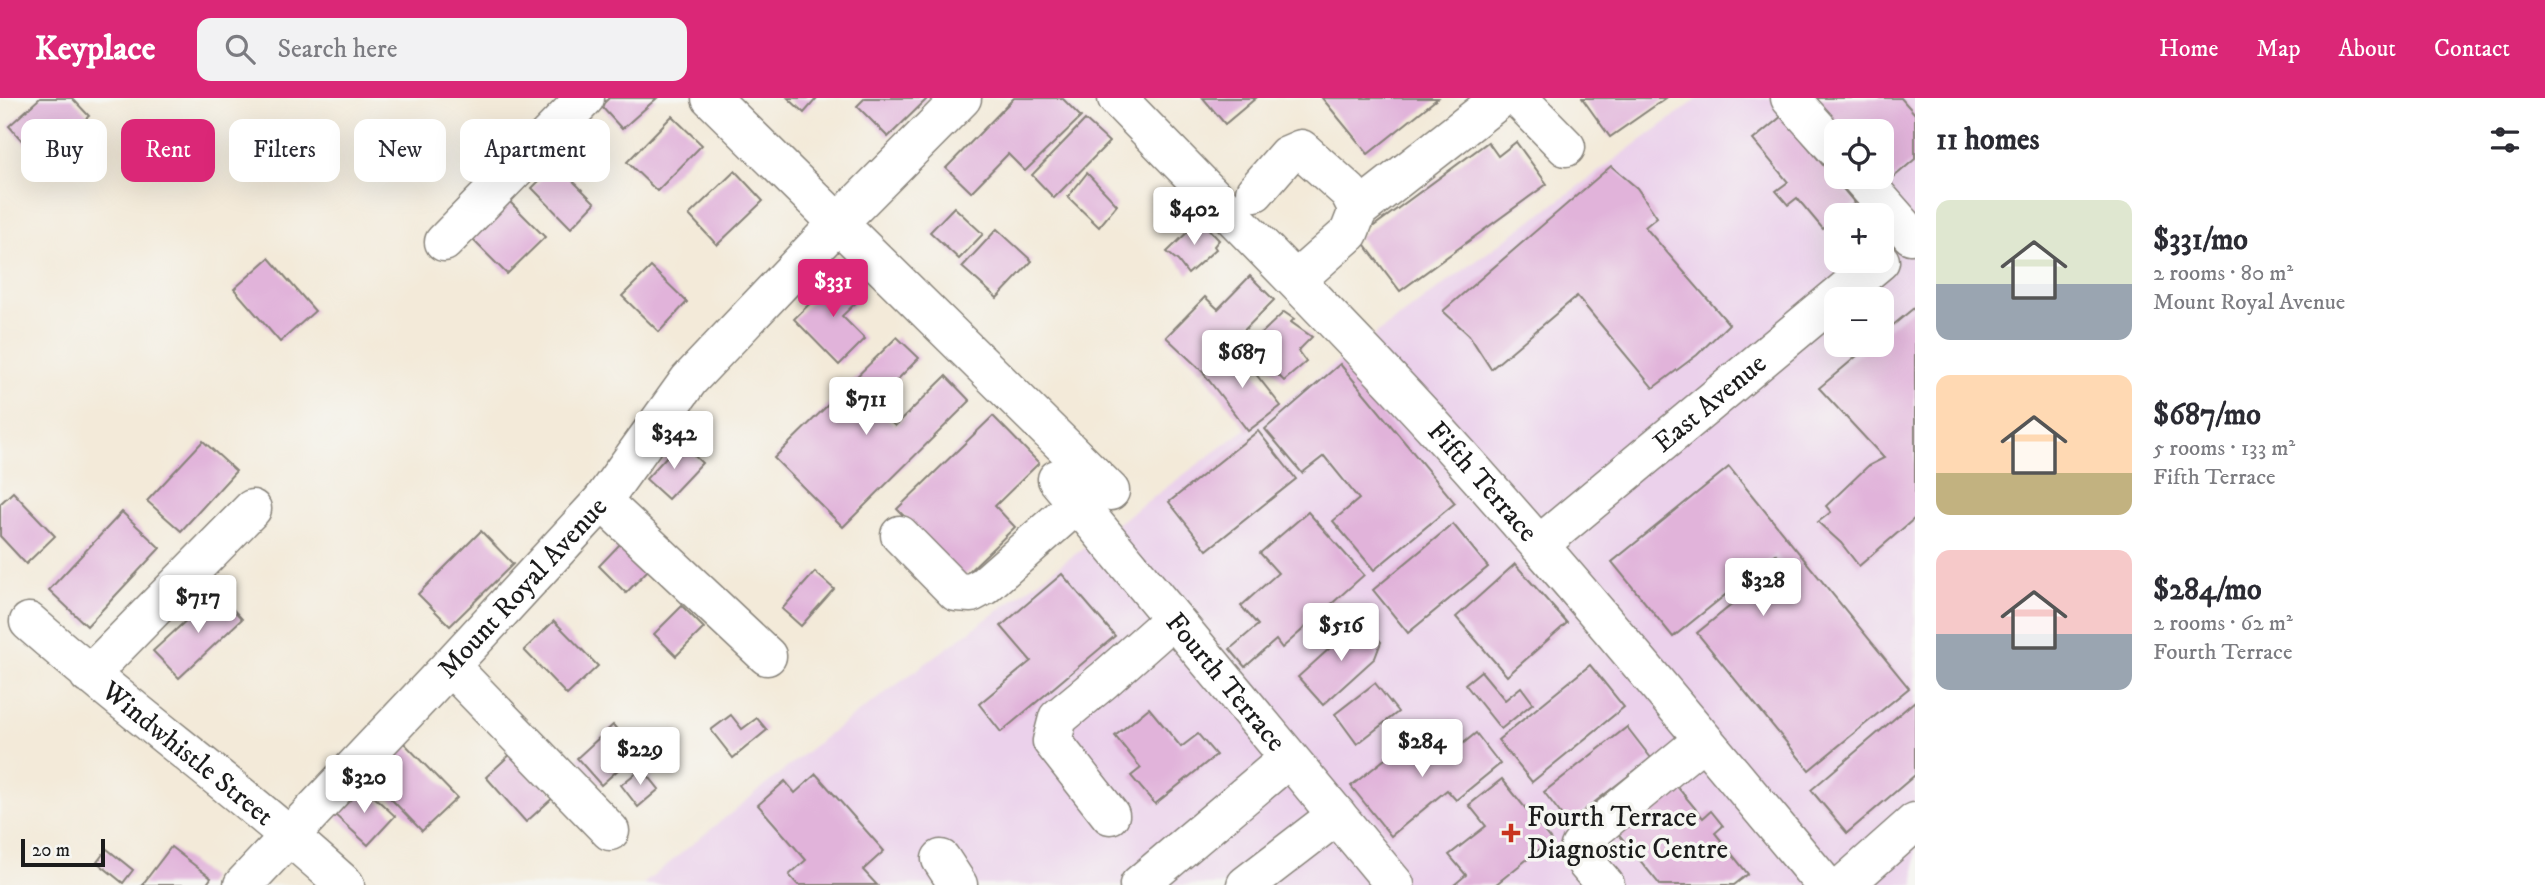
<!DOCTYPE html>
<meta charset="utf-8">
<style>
:root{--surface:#fff;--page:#f2f2f3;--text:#2b2b33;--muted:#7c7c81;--accent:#db2777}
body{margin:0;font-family:"IM FELL DW Pica",serif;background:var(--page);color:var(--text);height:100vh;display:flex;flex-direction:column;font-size:26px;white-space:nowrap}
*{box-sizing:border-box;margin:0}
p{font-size:23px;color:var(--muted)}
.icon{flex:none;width:38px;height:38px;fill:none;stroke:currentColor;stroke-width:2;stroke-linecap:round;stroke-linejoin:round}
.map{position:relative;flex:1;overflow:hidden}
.sheet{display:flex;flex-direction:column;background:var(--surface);width:630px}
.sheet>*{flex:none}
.banner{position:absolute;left:21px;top:21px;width:665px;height:63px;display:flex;gap:14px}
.buttons{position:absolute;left:1824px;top:21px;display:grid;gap:14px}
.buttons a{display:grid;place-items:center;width:70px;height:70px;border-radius:14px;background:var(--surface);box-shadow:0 7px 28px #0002;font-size:35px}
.scale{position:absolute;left:21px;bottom:18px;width:84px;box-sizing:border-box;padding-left:7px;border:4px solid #1c1c1c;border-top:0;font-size:19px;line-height:24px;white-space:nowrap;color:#1c1c1c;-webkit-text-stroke:5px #f6f6f2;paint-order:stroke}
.price{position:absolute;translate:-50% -60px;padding:0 16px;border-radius:7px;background:#fff;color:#222;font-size:23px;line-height:46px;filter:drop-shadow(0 2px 4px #0008)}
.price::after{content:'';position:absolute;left:50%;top:42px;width:21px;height:16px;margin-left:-10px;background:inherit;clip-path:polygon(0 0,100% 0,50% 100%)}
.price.active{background:var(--accent);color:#fff}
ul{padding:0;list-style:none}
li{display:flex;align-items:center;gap:21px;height:175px;padding:0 21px}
li span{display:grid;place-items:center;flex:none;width:196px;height:140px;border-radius:14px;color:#555}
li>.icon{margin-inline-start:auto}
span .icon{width:84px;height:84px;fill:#fffc;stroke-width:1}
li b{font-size:30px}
h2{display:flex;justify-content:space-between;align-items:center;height:84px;padding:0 21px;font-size:30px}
.chip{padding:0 24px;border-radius:14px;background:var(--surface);box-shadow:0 7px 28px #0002;font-size:24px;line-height:63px}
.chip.active{background:var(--accent);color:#fff}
header{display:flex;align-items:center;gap:42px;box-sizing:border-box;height:98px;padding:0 35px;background:var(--accent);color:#fff}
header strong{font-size:33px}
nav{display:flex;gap:38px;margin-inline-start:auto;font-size:24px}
.search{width:490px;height:63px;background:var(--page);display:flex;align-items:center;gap:18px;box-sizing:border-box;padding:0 24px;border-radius:14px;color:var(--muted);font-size:26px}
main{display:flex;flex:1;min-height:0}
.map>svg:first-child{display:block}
.built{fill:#ebd1eb;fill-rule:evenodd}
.building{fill:#e1b3da}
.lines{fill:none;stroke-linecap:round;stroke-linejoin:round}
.minor-casing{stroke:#88837a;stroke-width:41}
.minor{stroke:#fff;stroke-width:38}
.poi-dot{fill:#c8321e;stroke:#f6f6f2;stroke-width:2.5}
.labels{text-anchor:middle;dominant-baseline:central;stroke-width:7;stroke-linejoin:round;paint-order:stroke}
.street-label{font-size:28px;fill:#1c1c1c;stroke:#f6f6f2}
.poi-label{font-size:28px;fill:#1c1c1c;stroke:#f6f6f2;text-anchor:start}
</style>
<header>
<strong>Keyplace</strong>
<div class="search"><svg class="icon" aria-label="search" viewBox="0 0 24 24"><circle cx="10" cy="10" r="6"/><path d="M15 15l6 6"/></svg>Search here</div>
<nav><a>Home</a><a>Map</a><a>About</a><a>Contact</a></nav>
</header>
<main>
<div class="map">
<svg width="1915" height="787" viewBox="0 0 1915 787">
<rect width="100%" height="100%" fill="#f6f6f2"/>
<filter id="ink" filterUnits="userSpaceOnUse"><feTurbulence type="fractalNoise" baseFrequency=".0143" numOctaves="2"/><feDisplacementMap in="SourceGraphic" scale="14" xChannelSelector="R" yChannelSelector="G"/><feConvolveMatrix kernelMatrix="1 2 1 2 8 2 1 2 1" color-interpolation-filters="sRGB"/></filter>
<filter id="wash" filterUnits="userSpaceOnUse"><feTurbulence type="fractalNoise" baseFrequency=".00686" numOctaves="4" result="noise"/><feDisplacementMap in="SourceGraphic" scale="28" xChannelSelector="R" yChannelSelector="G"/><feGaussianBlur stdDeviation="1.57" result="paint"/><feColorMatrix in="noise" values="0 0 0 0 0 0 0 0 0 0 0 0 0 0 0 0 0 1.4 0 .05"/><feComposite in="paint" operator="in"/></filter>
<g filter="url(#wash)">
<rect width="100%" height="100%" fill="#f3ead9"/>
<path class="built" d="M1699 0H1915V787H642L825 639ZM1836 33H1881V79H1836ZM1836 117H1881V163H1836ZM1836 201H1881V247H1836Z"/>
<g id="blocks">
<g class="building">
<polygon points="40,0 72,0 89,18 66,38 76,50 49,73 9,28"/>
<polygon points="609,0 657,0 622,31 601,8"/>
<polygon points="788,0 817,0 804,15"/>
<polygon points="865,0 928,0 888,39 857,8"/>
<polygon points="1014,0 1062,0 1081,19 1025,73 1008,56 971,94 946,70"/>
<polygon points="1203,0 1256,0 1225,26"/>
<polygon points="1322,0 1438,0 1368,56"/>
<polygon points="1582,0 1666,0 1610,39"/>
<polygon points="1815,0 1901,0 1915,16 1915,61 1887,85 1881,79 1881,33 1843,33"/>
<polygon points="672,18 702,47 657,93 627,64"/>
<polygon points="1782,18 1855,105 1839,117 1836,117 1836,120 1823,131 1797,100 1788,107 1776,93 1788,84 1753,42"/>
<polygon points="1085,22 1109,44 1054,100 1032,77"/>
<polygon points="1488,44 1498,58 1516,44 1547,86 1400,193 1359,139"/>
<polygon points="556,66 595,105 571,130 532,90"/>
<polygon points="1611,68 1637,90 1657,119 1645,129 1729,226 1697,257 1653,290 1577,198 1491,271 1469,237 1443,213"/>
<polygon points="735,73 763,103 717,147 689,117"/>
<polygon points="1087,75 1117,107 1099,129 1068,99"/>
<polygon points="509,103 545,139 507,176 471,140"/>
<polygon points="954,109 983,136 959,161 930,134"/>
<polygon points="1200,122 1219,142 1214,148 1216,151 1188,176 1178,163 1167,154"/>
<polygon points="997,131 1032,163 997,200 962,169"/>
<polygon points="269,160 315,213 280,244 234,191"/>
<polygon points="651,169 687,204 659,234 622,198"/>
<polygon points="842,174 864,197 842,218 865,241 839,267 794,221"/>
<polygon points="1250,178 1274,202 1203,274 1166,239 1205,199 1218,211"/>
<polygon points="1915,209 1915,420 1859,468 1841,445 1818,424 1831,414 1826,408 1868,368 1884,360 1819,290 1870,247 1881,247 1881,237"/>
<polygon points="1284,214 1294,221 1291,224 1312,239 1298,253 1306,264 1284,283 1249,247"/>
<polygon points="897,239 919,260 873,306 895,328 946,278 970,303 843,429 774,360"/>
<polygon points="1236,251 1281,308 1248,333 1204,276"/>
<polygon points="1340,266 1455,405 1374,472 1333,423 1359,401 1324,358 1302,375 1265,331"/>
<polygon points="993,318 1039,365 995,408 1015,429 963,479 897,411"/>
<polygon points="1258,333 1296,381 1207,452 1169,404"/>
<polygon points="203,343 236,373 181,433 147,403"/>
<polygon points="680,344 702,365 668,401 646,381"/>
<polygon points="1729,369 1909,590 1809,672 1697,535 1783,465 1776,456 1673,539 1612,464"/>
<polygon points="13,394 55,438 26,466 0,438 0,406"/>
<polygon points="122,414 160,450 87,528 49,492"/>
<polygon points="1308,414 1364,477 1282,550 1276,542 1245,569 1230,551 1258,527 1241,508 1278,475 1260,455"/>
<polygon points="1453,426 1488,469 1408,535 1373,492"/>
<polygon points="481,433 513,466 450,528 418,496"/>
<polygon points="622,444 649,471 626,495 599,468"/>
<polygon points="1515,466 1567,525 1507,578 1456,519"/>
<polygon points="815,474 834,491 801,528 782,511"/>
<polygon points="1062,476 1115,538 1001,634 979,606 1031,563 1001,528"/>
<polygon points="217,494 242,521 179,580 153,553"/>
<polygon points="682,508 704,530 676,558 654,536"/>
<polygon points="1361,522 1381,544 1375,560 1323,607 1298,579"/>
<polygon points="554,523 598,568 567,597 524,552"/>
<polygon points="1590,567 1624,609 1532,684 1498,642"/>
<polygon points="1481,573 1505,602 1521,589 1533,605 1501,631 1465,586"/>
<polygon points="1375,585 1398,614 1357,646 1335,616"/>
<polygon points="1915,603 1915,677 1847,735 1811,692"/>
<polygon points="1149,610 1181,649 1198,636 1216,657 1155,706 1131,678 1141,670 1115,638"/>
<polygon points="731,617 742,631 757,620 767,632 733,660 711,632"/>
<polygon points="613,627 638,654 601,687 577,660"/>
<polygon points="1627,629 1651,660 1568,725 1544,694"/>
<polygon points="1476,635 1500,666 1456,702 1447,692 1391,738 1351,688 1409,642 1423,659 1446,641 1455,652"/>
<polygon points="402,643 457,700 422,733 367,676"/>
<polygon points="514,653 555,698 526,724 486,679"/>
<polygon points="642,670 659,691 638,709 621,687"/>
<polygon points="816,676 884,753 863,772 877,787 798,787 789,777 806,762 758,707 785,683 795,695"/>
<polygon points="1502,681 1551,742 1495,787 1454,787 1466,777 1449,757 1486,728 1469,707"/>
<polygon points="360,686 395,718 368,747 334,716"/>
<polygon points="1675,686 1703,720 1711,713 1723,728 1715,735 1748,776 1734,787 1660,787 1616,733"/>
<polygon points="171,749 211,780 206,787 142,787"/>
<polygon points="107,751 133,772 123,785 97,764"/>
</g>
</g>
</g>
<g filter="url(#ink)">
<use href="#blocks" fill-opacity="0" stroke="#88837a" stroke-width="2"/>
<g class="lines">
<g class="minor-casing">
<g id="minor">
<polyline points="711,0 1110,393"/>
<path id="s1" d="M1117 0C1223 110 1332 217 1435 330 1570 478 1696 633 1825 787"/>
<polyline points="1518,0 1566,49"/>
<polyline points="1790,0 1836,51"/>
<polyline points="1860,79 1911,137"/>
<polyline points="1255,94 1287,57 1301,51 1349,94 1358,112 1349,135 1296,182"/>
<polyline points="1358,112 1501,0"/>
<polyline points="444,144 585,0"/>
<path id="s2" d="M1057 381 1395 787"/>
<polyline points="602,403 767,558"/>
<polyline points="900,437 956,494 971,495 984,488 1077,406"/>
<path id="s3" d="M1539 447 1880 163"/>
<path id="s4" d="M29 524C132 615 244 695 345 787"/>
<polyline points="450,568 610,733"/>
<polyline points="89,577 252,411"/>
<polyline points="1110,717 1052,643 1058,620 1104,582 1173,521"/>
<polyline points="941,761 958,787"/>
<path id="s5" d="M243 787 450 568 602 403 689 282 838 125 962 0"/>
<polyline points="1139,787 1288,661"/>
<polyline points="1246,787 1337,717"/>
<polyline points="1605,787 1587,766 1580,749 1590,735 1703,642"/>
<polyline points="1844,787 1915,724"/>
</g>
</g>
<use href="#minor" class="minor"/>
</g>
</g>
<path class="poi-dot" d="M1507.5 724.5h7v7h7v7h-7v7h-7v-7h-7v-7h7z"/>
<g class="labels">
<g class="street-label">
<text stroke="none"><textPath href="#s3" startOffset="222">East Avenue</textPath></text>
<text stroke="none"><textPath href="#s1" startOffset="530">Fifth Terrace</textPath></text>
<text stroke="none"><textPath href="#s5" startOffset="408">Mount Royal Avenue</textPath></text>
<text stroke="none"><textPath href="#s2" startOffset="264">Fourth Terrace</textPath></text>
<text stroke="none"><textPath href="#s4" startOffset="206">Windwhistle Street</textPath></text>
</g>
<g class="poi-label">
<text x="1527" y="719">Fourth Terrace<tspan x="1527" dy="32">Diagnostic Centre</tspan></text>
</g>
</g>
</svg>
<div class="buttons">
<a><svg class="icon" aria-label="locate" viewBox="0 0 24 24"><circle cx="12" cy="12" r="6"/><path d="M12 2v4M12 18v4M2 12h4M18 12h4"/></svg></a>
<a>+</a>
<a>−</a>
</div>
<div class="scale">20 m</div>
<b class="price" style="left:1194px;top:149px">$402</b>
<b class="price active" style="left:833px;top:221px">$331</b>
<b class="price" style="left:1242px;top:292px">$687</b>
<b class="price" style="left:866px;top:339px">$711</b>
<b class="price" style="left:674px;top:373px">$342</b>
<b class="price" style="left:1763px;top:520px">$328</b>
<b class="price" style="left:198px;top:537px">$717</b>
<b class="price" style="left:1341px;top:565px">$516</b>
<b class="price" style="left:1422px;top:681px">$284</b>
<b class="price" style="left:640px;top:689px">$229</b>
<b class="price" style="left:364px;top:717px">$320</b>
<div class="banner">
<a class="chip">Buy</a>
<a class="chip active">Rent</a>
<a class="chip">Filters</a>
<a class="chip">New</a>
<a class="chip">Apartment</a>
</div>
</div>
<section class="sheet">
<h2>11 homes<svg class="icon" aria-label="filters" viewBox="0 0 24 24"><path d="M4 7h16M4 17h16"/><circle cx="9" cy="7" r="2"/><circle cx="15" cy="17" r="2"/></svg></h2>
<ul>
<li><span style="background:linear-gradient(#dfe7d0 60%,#9aa5b1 0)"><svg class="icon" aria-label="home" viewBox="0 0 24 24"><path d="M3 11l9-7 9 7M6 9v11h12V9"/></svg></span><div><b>$331/mo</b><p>2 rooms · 80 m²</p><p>Mount Royal Avenue</p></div></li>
<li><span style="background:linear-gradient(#ffd9b3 70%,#c2b280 0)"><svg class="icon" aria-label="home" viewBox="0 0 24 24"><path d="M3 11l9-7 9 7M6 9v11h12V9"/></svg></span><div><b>$687/mo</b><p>5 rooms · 133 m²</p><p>Fifth Terrace</p></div></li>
<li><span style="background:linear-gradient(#f6c9c9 60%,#9aa5b1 0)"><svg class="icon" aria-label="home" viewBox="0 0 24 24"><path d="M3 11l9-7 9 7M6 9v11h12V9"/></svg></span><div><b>$284/mo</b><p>2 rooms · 62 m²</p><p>Fourth Terrace</p></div></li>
</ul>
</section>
</main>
